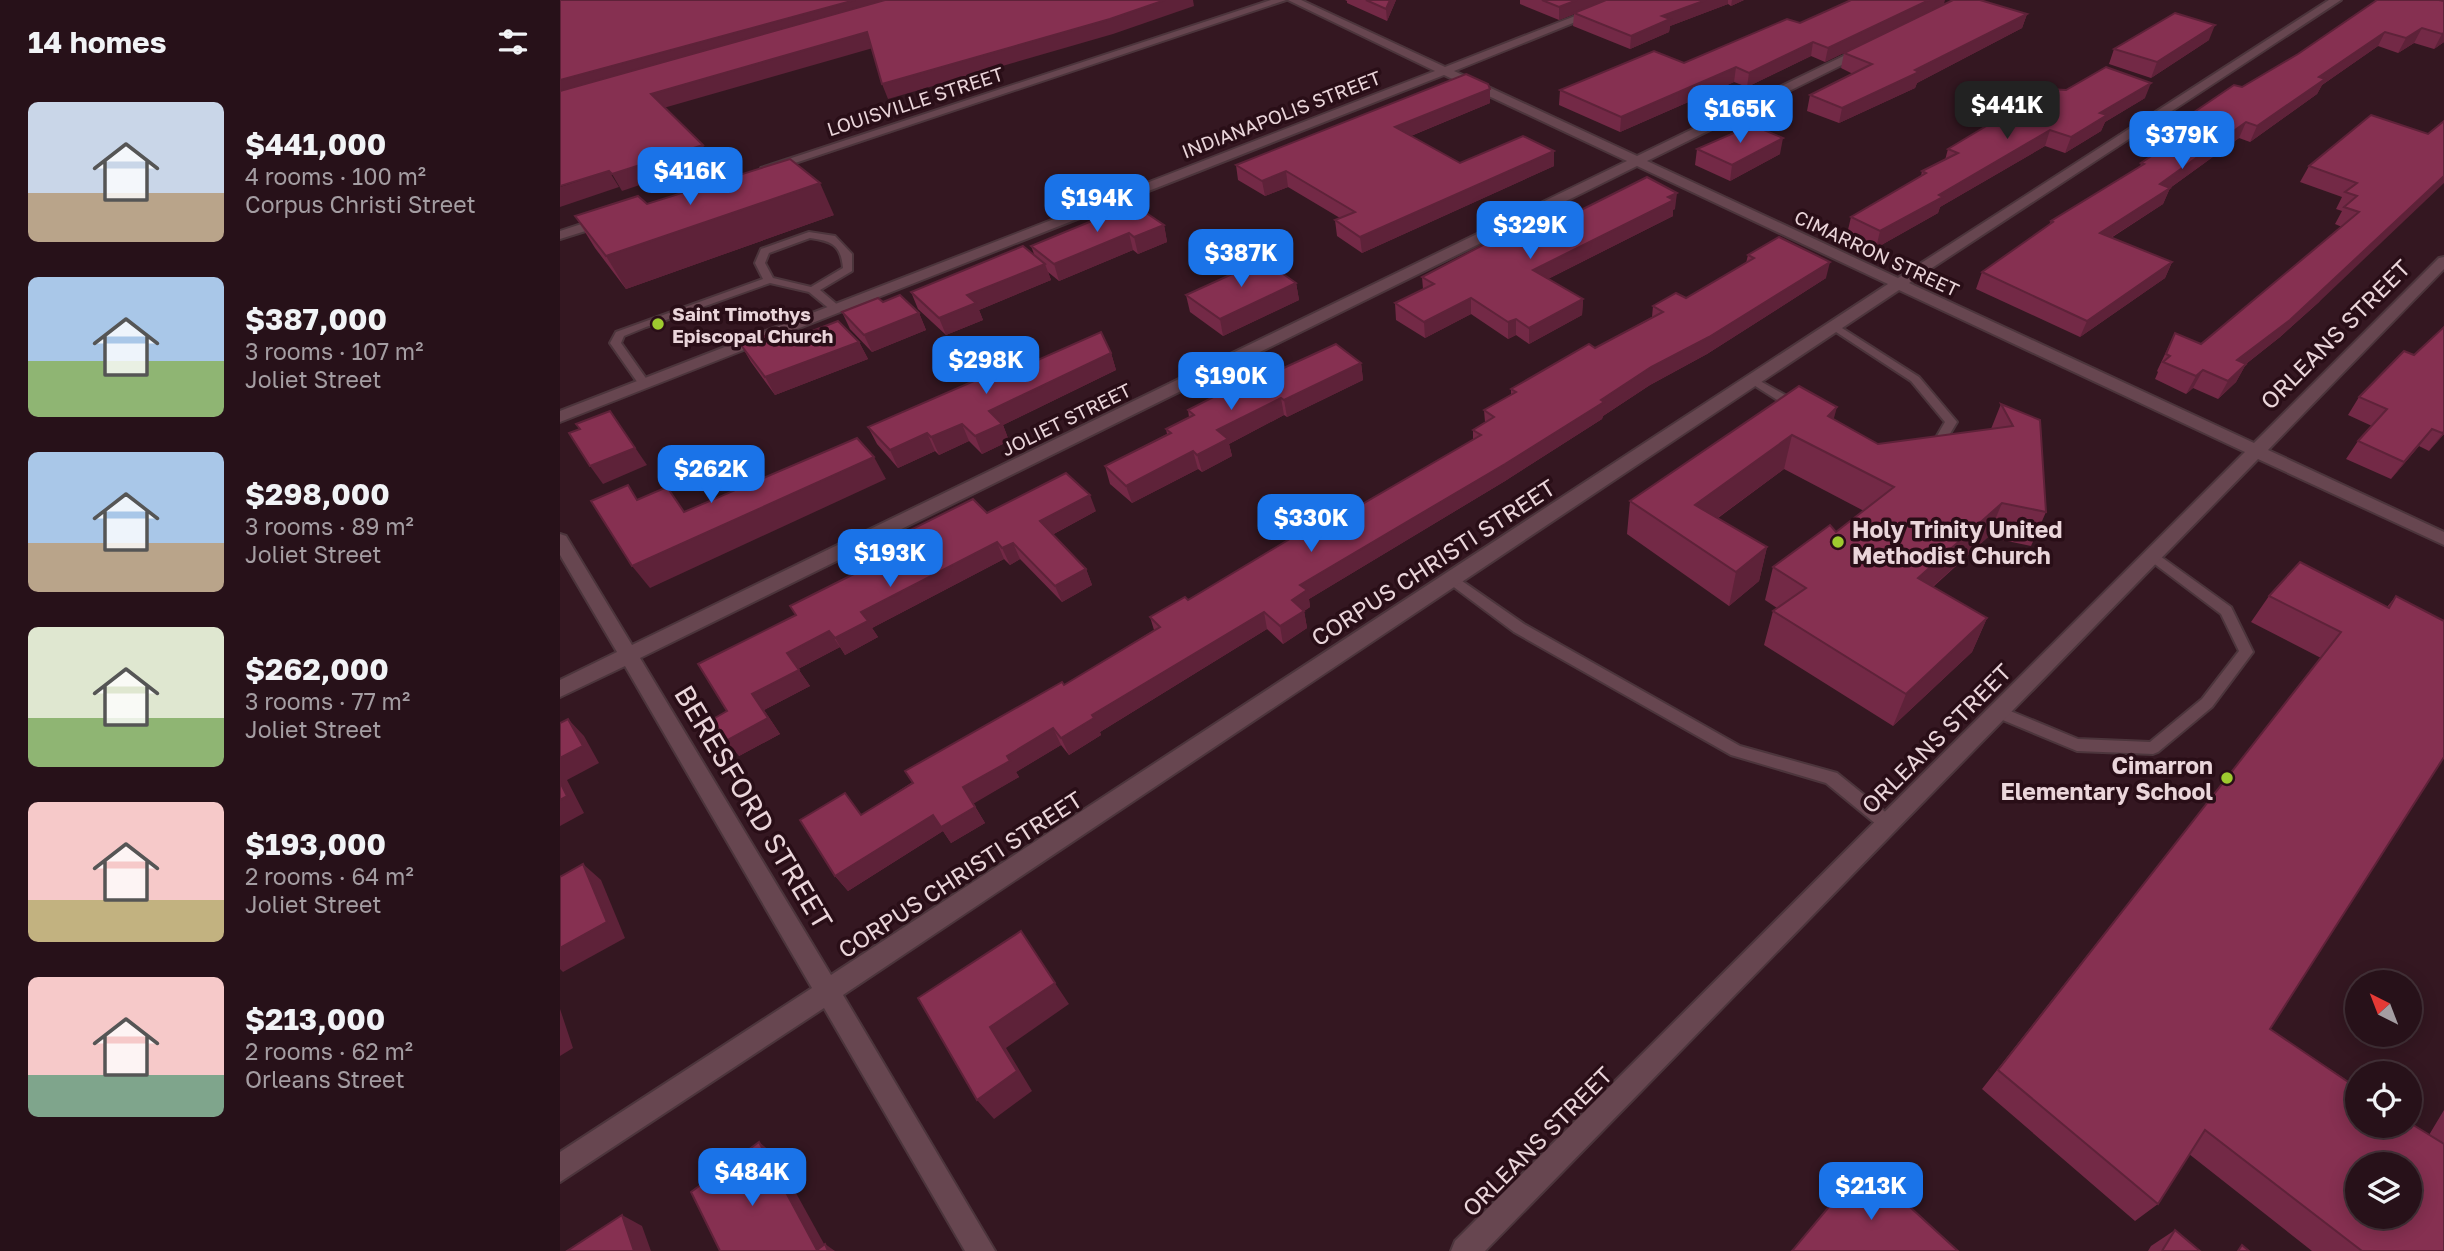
<!DOCTYPE html>
<meta charset="utf-8">
<style>
:root{--surface:#271119;--page:#331f26;--text:#f1f3f6;--muted:#a49da2;--line:#433138;--accent:#1a73e8}
body{margin:0;font-family:"Golos Text",sans-serif;background:var(--page);color:var(--text);height:100vh;display:flex;flex-direction:column;font-size:26px;white-space:nowrap}
*{box-sizing:border-box;margin:0}
p{font-size:23px;color:var(--muted)}
.icon{flex:none;width:38px;height:38px;fill:none;stroke:currentColor;stroke-width:2;stroke-linecap:round;stroke-linejoin:round}
.map{position:relative;flex:1;overflow:hidden}
.side{display:flex;flex-direction:column;background:var(--surface);width:560px}
.side>*{flex:none}
.needle{width:46px;rotate:318deg}
.controls{position:absolute;left:1785px;top:970px;display:grid;gap:14px}
.controls a{display:grid;place-items:center;width:77px;height:77px;border-radius:50%;background:var(--surface);box-shadow:0 4px 18px #0003,0 0 0 2px var(--line);font-size:35px}
.price{position:absolute;translate:-50% -60px;padding:0 16px;border-radius:14px;background:var(--accent);color:#fff;font-size:23px;line-height:46px;filter:drop-shadow(0 2px 4px #0008)}
.price::after{content:'';position:absolute;left:50%;top:42px;width:21px;height:16px;margin-left:-10px;background:inherit;clip-path:polygon(0 0,100% 0,50% 100%)}
.price.on{background:#222;color:#fff}
ul{padding:0;list-style:none}
li{display:flex;align-items:center;gap:21px;height:175px;padding:0 28px}
li span{display:grid;place-items:center;flex:none;width:196px;height:140px;border-radius:10px;color:#555}
li>.icon{margin-inline-start:auto}
span .icon{width:84px;height:84px;fill:#fffc;stroke-width:1}
li b{font-size:30px}
h2{display:flex;justify-content:space-between;align-items:center;height:84px;padding:0 28px;font-size:30px}
main{display:flex;flex:1;min-height:0}
.map>svg:first-child{display:block}
.lines{fill:none;stroke-linecap:round;stroke-linejoin:round}
.service-casing{stroke:#4c353c;stroke-width:4}
.minor-casing{stroke:#4c353c;stroke-width:4}
.service{fill:#674650;fill-rule:evenodd}
.minor{fill:#674650;fill-rule:evenodd}
.wall{fill:#732946}
.shaded-wall{fill:#5e2239}
.building{fill:#863051;stroke:#5e2239;stroke-width:2;fill-rule:evenodd}
.poi-dot{fill:#9eca2f;stroke:#290e17;stroke-width:2.5}
.labels{text-anchor:middle;dominant-baseline:central;stroke-width:7;stroke-linejoin:round;paint-order:stroke}
.far-street-label{font-size:19px;fill:#ead5da;stroke:#290e17}
.far-poi-label{font-size:19px;font-weight:bold;fill:#ead5da;stroke:#290e17;text-anchor:start}
.street-label{font-size:23px;fill:#ead5da;stroke:#290e17}
.poi-label{font-size:23px;font-weight:bold;fill:#ead5da;stroke:#290e17;text-anchor:start}
.near-street-label{font-size:28px;fill:#ead5da;stroke:#290e17}
</style>
<main>
<section class="side">
<h2>14 homes<svg class="icon" aria-label="filters" viewBox="0 0 24 24"><path d="M4 7h16M4 17h16"/><circle cx="9" cy="7" r="2"/><circle cx="15" cy="17" r="2"/></svg></h2>
<ul>
<li><span style="background:linear-gradient(#c9d6e8 65%,#b9a48a 0)"><svg class="icon" aria-label="home" viewBox="0 0 24 24"><path d="M3 11l9-7 9 7M6 9v11h12V9"/></svg></span><div><b>$441,000</b><p>4 rooms · 100 m²</p><p>Corpus Christi Street</p></div></li>
<li><span style="background:linear-gradient(#a9c7e8 60%,#8fb573 0)"><svg class="icon" aria-label="home" viewBox="0 0 24 24"><path d="M3 11l9-7 9 7M6 9v11h12V9"/></svg></span><div><b>$387,000</b><p>3 rooms · 107 m²</p><p>Joliet Street</p></div></li>
<li><span style="background:linear-gradient(#a9c7e8 65%,#b9a48a 0)"><svg class="icon" aria-label="home" viewBox="0 0 24 24"><path d="M3 11l9-7 9 7M6 9v11h12V9"/></svg></span><div><b>$298,000</b><p>3 rooms · 89 m²</p><p>Joliet Street</p></div></li>
<li><span style="background:linear-gradient(#dfe7d0 65%,#8fb573 0)"><svg class="icon" aria-label="home" viewBox="0 0 24 24"><path d="M3 11l9-7 9 7M6 9v11h12V9"/></svg></span><div><b>$262,000</b><p>3 rooms · 77 m²</p><p>Joliet Street</p></div></li>
<li><span style="background:linear-gradient(#f6c9c9 70%,#c2b280 0)"><svg class="icon" aria-label="home" viewBox="0 0 24 24"><path d="M3 11l9-7 9 7M6 9v11h12V9"/></svg></span><div><b>$193,000</b><p>2 rooms · 64 m²</p><p>Joliet Street</p></div></li>
<li><span style="background:linear-gradient(#f6c9c9 70%,#7fa58c 0)"><svg class="icon" aria-label="home" viewBox="0 0 24 24"><path d="M3 11l9-7 9 7M6 9v11h12V9"/></svg></span><div><b>$213,000</b><p>2 rooms · 62 m²</p><p>Orleans Street</p></div></li>
</ul>
</section>
<div class="map">
<svg width="1884" height="1251" viewBox="0 0 1884 1251">
<rect width="100%" height="100%" fill="#341721"/>
<g class="lines">
<g class="service-casing">
<g id="service">
<path d="M249 232 275 236 292 254V271L260 290 280 307V311H272L249 292 210 283 86 327 64 336 61 343 90 384 84 387 80 386 50 343 56 332 203 279 195 263 201 249ZM250 238C271 241 281 244 283 268L251 287 213 278 205 263 209 253Z"/>
<polygon points="1274,323 1359,377 1397,422 1382,447 1370,451 1364,447 1374,441 1385,422 1351,381 1270,328 1270,324"/>
<polygon points="1193,377 1241,404 1243,407 1241,410 1233,410 1189,382 1189,378"/>
<polygon points="1593,551 1671,607 1693,652 1652,707 1598,752 1593,754 1517,751 1433,716 1431,712 1433,708 1438,706 1518,739 1590,742 1642,699 1679,651 1661,614 1588,559 1586,556"/>
<polygon points="892,574 964,624 1180,746 1277,773 1334,819 1336,824 1334,829 1328,831 1322,829 1266,783 1171,755 954,632 887,582 885,579 887,576"/>
</g>
</g>
<g class="minor-casing">
<g id="minor">
<polygon points="711,0 726,0 211,171 201,168"/>
<path d="M728 0H741L885 67 1056 0H1070L894 71 1077 156 1300 48H1308V52L1087 161 1338 278 1769 0H1781L1349 283 1694 443 1879 258 1884 257V269L1708 450 1884 532V545L1698 459 925 1251H891L895 1241 1685 452 1339 290 283 995 435 1251H405L264 1008 0 1182V1152L252 988 65 666 0 697V680L57 652 0 555V534L6 536 72 645 1067 161 884 75 0 422V411L875 71ZM1077 166 1328 284 271 975 80 658Z"/>
<polygon points="46,216 51,217 51,223 0,239 0,231"/>
</g>
</g>
<use href="#service" class="service"/>
<use href="#minor" class="minor"/>
</g>
<g class="wall">
<polygon points="785,0 836,0 827,21 787,3 787,1"/>
<polygon points="960,0 1184,0 1171,6 1168,4 1110,26 1109,32 1070,49 1013,26 1014,14 999,20 960,4"/>
<polygon points="1884,1 1884,42 1874,49 1854,43 1838,53 1818,46 1762,85 1757,94 1690,142 1679,138 1610,188 1603,204 1551,238 1612,262 1605,278 1520,337 1416,289 1422,272 1489,225 1491,221 1580,167 1581,163 1616,139 1611,138 1618,123 1682,87"/>
<polygon points="1384,4 1467,14 1462,28 1357,83 1355,88 1279,123 1247,111 1250,95 1293,74 1281,68 1284,53 1347,22 1265,62 1251,56 1187,87 1174,82 1060,132 999,105 1000,90 1124,63 1240,23"/>
<polygon points="1649,40 1591,78 1549,64 1554,49"/>
<polygon points="930,89 930,103 851,136 900,163 994,166 802,253 777,236 775,220 780,218 728,187 705,196 678,180 676,165"/>
<polygon points="1585,98 1545,122 1541,131 1505,153 1485,146 1380,207 1378,213 1316,248 1287,234 1291,217 1361,176 1362,171 1385,160 1388,149"/>
<polygon points="1868,134 1759,302 1720,337 1686,364 1676,382 1658,399 1633,388 1626,394 1595,379 1598,372 1597,371 1615,333 1641,344 1782,227 1775,224 1782,211 1776,209 1782,197 1740,182 1749,166"/>
<polygon points="1137,149 1220,154 1170,181 1135,165"/>
<polygon points="87,204 274,215 66,289 35,248 15,216"/>
<polygon points="1115,209 1113,210 1113,216 988,279 1023,299 1022,315 969,344 956,335 948,339 911,314 865,338 836,320 835,303 863,289 862,277 985,228"/>
<polygon points="604,225 607,242 578,254 573,250 499,281 488,272 491,280 419,310 423,320 386,335 358,309 351,292 474,254 471,246"/>
<polygon points="1188,255 1266,278 1147,354 1090,385 1043,416 1042,419 945,481 749,599 750,607 744,611 747,628 723,644 707,629 540,732 541,735 509,755 501,745 456,772 459,777 413,803 425,823 391,843 383,831 288,891 275,876 301,815 504,685 594,630 590,617 628,600 768,524 913,440 913,430 925,422 924,410 951,395 951,389 1035,348 1092,317 1093,306 1126,298 1186,263"/>
<polygon points="736,283 739,300 663,336 630,312 626,295"/>
<polygon points="323,302 359,313 366,330 312,352 290,329 282,312"/>
<polygon points="1884,327 1884,434 1869,451 1859,446 1831,479 1786,459 1798,441 1812,426 1788,415 1799,397 1854,355"/>
<polygon points="299,342 308,359 215,395 191,362 181,345 214,346"/>
<polygon points="551,353 556,370 443,425 449,441 422,454 409,441 379,455 375,451 338,468 317,444 308,427 435,379"/>
<polygon points="801,363 803,380 727,417 724,415 669,444 672,456 642,472 638,469 572,503 550,484 545,466 607,434 606,429 629,417 628,410 717,371"/>
<polygon points="1441,404 1480,420 1486,512 1471,546 1428,537 1373,587 1427,618 1412,652 1333,726 1204,645 1213,611 1217,608 1205,600 1213,567 1276,532 1304,511 1224,469 1158,518 1207,547 1199,581 1169,606 1067,534 1070,501 1274,419 1318,444 1431,429"/>
<polygon points="536,511 492,535 526,569 532,585 502,602 460,559 450,565 444,559 312,628 318,637 285,655 280,647 238,669 250,686 204,710 220,734 179,756 167,711 236,615 311,566 304,553 427,513"/>
<polygon points="1709,596 1827,607 1836,596 1710,1029 1869,1135 1884,1110 1884,1251 1752,1251 1629,1154 1598,1204 1575,1221 1422,1089 1761,658 1691,622"/>
<polygon points="1615,1230 1640,1251 1588,1251 1591,1246"/>
</g>
<g class="shaded-wall">
<polygon points="295,0 354,0 0,98 0,80"/>
<polygon points="605,0 633,0 634,6 553,34 328,99 322,84"/>
<polygon points="830,0 836,0 827,21 826,9"/>
<polygon points="1017,0 1049,0 999,20 999,7"/>
<polygon points="1146,0 1168,0 1168,4 1110,26 1109,32 1070,49 1071,36 1102,16"/>
<polygon points="1172,0 1184,0 1171,6"/>
<polygon points="1369,0 1385,0 1384,4 1265,62 1268,48"/>
<polygon points="1467,14 1462,28 1357,83 1355,88 1279,123 1282,108"/>
<polygon points="1655,25 1649,40 1591,78 1597,62"/>
<polygon points="1862,28 1854,43 1838,53 1846,38"/>
<polygon points="307,32 313,48 100,109 91,94"/>
<polygon points="1825,32 1818,46 1762,85 1757,94 1690,142 1697,126 1759,77"/>
<polygon points="1884,33 1884,42 1874,49 1882,34"/>
<polygon points="1253,42 1251,56 1187,87 1189,73"/>
<polygon points="1176,67 1174,82 1060,132 1061,117"/>
<polygon points="1591,83 1585,98 1545,122 1541,131 1505,153 1511,137 1540,113"/>
<polygon points="930,89 930,103 836,142 835,127"/>
<polygon points="1686,122 1679,138 1603,193 1610,188 1603,204 1533,249 1540,233 1600,184"/>
<polygon points="1490,130 1485,146 1380,207 1378,213 1316,248 1320,231 1379,195"/>
<polygon points="1223,138 1220,154 1170,181 1172,165"/>
<polygon points="143,145 151,161 62,191 52,174"/>
<polygon points="994,151 994,166 802,253 800,237"/>
<polygon points="49,171 59,187 0,207 0,187"/>
<polygon points="726,171 728,187 705,196 702,181"/>
<polygon points="1884,176 1884,183 1759,302 1720,337 1668,378 1677,360"/>
<polygon points="260,183 274,215 66,289 46,256"/>
<polygon points="1117,193 1115,209 1113,210 1113,216 972,287 973,270"/>
<polygon points="604,225 607,242 578,254 574,237"/>
<polygon points="569,233 573,250 499,281 494,264"/>
<polygon points="1270,262 1266,278 1147,354 1090,385 1043,416 1042,419 945,481 749,599 750,607 744,611 747,628 723,644 720,626 740,585 1091,367"/>
<polygon points="1612,262 1605,278 1520,337 1527,321"/>
<polygon points="485,264 491,280 419,310 423,320 386,335 379,318 407,295"/>
<polygon points="736,283 739,300 663,336 660,319"/>
<polygon points="911,298 911,314 865,338 864,322"/>
<polygon points="1023,299 1022,315 969,344 969,328"/>
<polygon points="359,313 366,330 312,352 304,335"/>
<polygon points="956,319 956,335 948,339 948,322"/>
<polygon points="299,342 308,359 215,395 205,377"/>
<polygon points="551,353 556,370 443,425 449,441 422,454 415,436 429,411"/>
<polygon points="801,363 803,380 727,417 724,400"/>
<polygon points="1686,364 1676,382 1658,399 1668,381"/>
<polygon points="1643,370 1633,388 1626,394 1636,376"/>
<polygon points="721,398 724,415 669,444 672,456 642,472 637,455 657,430"/>
<polygon points="1277,407 1268,440 1268,416"/>
<polygon points="50,411 87,465 43,484 30,466"/>
<polygon points="402,424 409,441 379,455 371,437"/>
<polygon points="1872,429 1859,446 1831,479 1844,462"/>
<polygon points="1884,432 1884,434 1869,451"/>
<polygon points="367,433 375,451 338,468 330,450"/>
<polygon points="1232,435 1224,469 1130,538 1135,505"/>
<polygon points="633,451 638,469 572,503 566,486"/>
<polygon points="314,457 326,479 90,588 72,566"/>
<polygon points="530,495 536,511 486,538 480,521"/>
<polygon points="1442,503 1428,537 1345,611 1358,578"/>
<polygon points="437,542 444,559 312,628 318,637 285,655 275,638 301,612"/>
<polygon points="453,543 460,559 450,565 442,548"/>
<polygon points="1207,547 1199,581 1169,606 1176,572"/>
<polygon points="526,569 532,585 502,602 495,586"/>
<polygon points="704,612 707,629 540,732 541,735 509,755 501,738 532,715"/>
<polygon points="1427,618 1412,652 1333,726 1346,694"/>
<polygon points="269,631 280,647 238,669 227,653"/>
<polygon points="239,670 250,686 204,710 220,734 179,756 166,741 192,694"/>
<polygon points="8,719 24,736 39,763 7,780 24,813 0,826 0,758"/>
<polygon points="493,728 501,745 456,772 459,777 413,804 403,787 447,756"/>
<polygon points="415,807 425,823 391,843 383,831 288,891 275,876 373,815"/>
<polygon points="23,864 41,880 65,938 3,972 0,969 0,948"/>
<polygon points="495,983 509,1004 446,1048 472,1091 434,1119 417,1100 430,1027"/>
<polygon points="0,1009 13,1048 0,1056"/>
<polygon points="199,1142 215,1155 268,1251 257,1250"/>
<polygon points="62,1215 82,1226 91,1251 74,1251"/>
<polygon points="265,1244 275,1251 268,1251"/>
</g>
<g class="building">
<polygon points="0,0 295,0 0,80"/>
<polygon points="325,0 605,0 550,19 322,84 307,32 91,94 143,145 52,174 49,171 0,186 0,91"/>
<polygon points="806,0 830,0 826,9"/>
<polygon points="982,0 1017,0 999,7"/>
<polygon points="1046,0 1146,0 1102,16 1110,19 1071,36 1014,13"/>
<polygon points="1291,0 1369,0 1268,48 1253,42 1189,73 1176,67 1061,117 1000,90 1094,51 1124,63 1227,19 1240,23"/>
<polygon points="1393,0 1420,0 1467,14 1355,70 1359,72 1282,108 1250,95 1312,64 1284,53"/>
<polygon points="1817,0 1879,0 1884,1 1884,33 1882,34 1862,28 1846,38 1825,32 1759,77 1765,79 1697,126 1686,122 1600,184 1610,188 1540,233 1612,262 1527,321 1422,272 1493,222 1491,221 1584,164 1581,163 1633,128 1618,123 1674,85 1682,87 1738,54"/>
<polygon points="1615,13 1655,25 1597,62 1554,49"/>
<polygon points="1546,67 1591,83 1540,113 1547,115 1511,137 1490,130 1379,195 1383,197 1320,231 1291,217 1366,173 1362,171 1398,153 1388,149 1488,89 1506,90"/>
<polygon points="906,74 928,84 930,89 835,127 900,163 963,136 994,151 800,237 775,220 795,212 726,171 702,181 676,165"/>
<polygon points="1811,115 1868,134 1884,121 1884,176 1730,320 1677,360 1686,364 1668,381 1643,370 1636,376 1603,362 1610,356 1606,354 1615,333 1641,344 1799,212 1784,207 1797,196 1785,192 1797,183 1749,166"/>
<polygon points="1192,125 1223,138 1172,165 1137,149"/>
<polygon points="230,159 260,183 46,256 15,216 78,196 87,204"/>
<polygon points="1087,177 1117,193 1108,197 1114,200 973,270 1023,299 969,328 956,319 948,322 911,298 864,322 835,303 874,284 862,277 971,220 985,228"/>
<polygon points="573,204 604,225 574,237 569,233 494,264 471,246"/>
<polygon points="1219,237 1270,262 1149,337 1091,367 1041,400 1044,402 945,464 740,585 747,590 732,600 744,611 720,626 704,612 532,715 534,718 501,738 493,728 447,756 450,761 403,787 415,807 381,827 373,815 275,876 240,820 285,793 301,815 353,783 345,771 502,682 504,685 600,627 590,617 625,597 628,600 763,519 768,524 921,435 913,430 934,417 924,410 956,392 951,389 1029,344 1035,348 1103,312 1093,306 1116,293 1126,298 1194,258 1188,255"/>
<polygon points="463,246 485,264 407,295 416,303 379,318 351,292"/>
<polygon points="703,260 736,283 660,319 626,295"/>
<polygon points="340,295 359,313 304,335 282,312 318,298 323,302"/>
<polygon points="278,321 299,342 205,377 181,345 205,336 214,346"/>
<polygon points="1884,327 1884,432 1882,433 1872,429 1844,462 1798,441 1827,409 1799,397 1844,351 1854,355"/>
<polygon points="541,332 551,353 429,411 442,424 415,436 402,424 371,437 367,433 330,450 308,427 430,374 435,379"/>
<polygon points="776,344 801,363 724,400 721,398 657,430 668,439 637,455 633,451 566,486 545,466 611,433 606,429 634,415 628,410 712,367 717,371"/>
<polygon points="1239,386 1277,407 1268,416 1318,444 1453,426 1441,404 1480,420 1486,512 1442,503 1358,578 1427,618 1346,694 1213,611 1246,588 1213,567 1270,525 1276,532 1334,487 1232,435 1135,505 1207,547 1176,572 1070,501"/>
<polygon points="50,411 75,448 30,466 9,433 20,429 16,424"/>
<polygon points="297,438 314,457 72,566 31,501 68,485 77,500 107,487 124,512"/>
<polygon points="506,473 530,495 480,521 526,569 495,586 453,543 442,548 437,542 301,612 308,621 275,638 269,631 227,653 239,670 192,694 208,718 166,741 153,719 167,711 138,664 236,615 230,606 314,564 304,553 413,499 427,513"/>
<path d="M1740 562 1829 608 1836 596 1884 621V757L1710 1029 1797 1088V1125H1850V1123L1884 1144V1251H1802L1645 1130 1598 1204 1438 1070 1781 632 1709 596ZM1797 1164H1850V1216H1797Z"/>
<polygon points="8,719 23,746 0,758 0,723"/>
<polygon points="0,782 7,796 0,800"/>
<polygon points="23,864 47,922 0,948 0,877"/>
<polygon points="461,931 495,983 430,1027 457,1071 417,1100 358,998"/>
<polygon points="199,1142 257,1250 265,1244 268,1251 160,1251 131,1192"/>
<polygon points="1304,1165 1398,1251 1232,1251"/>
<polygon points="62,1215 74,1251 7,1251"/>
<polygon points="1615,1230 1640,1251 1602,1251"/>
<polygon points="1682,1245 1689,1251 1678,1251"/>
</g>
<g class="poi-dot">
<circle cx="98" cy="324" r="7"/>
<circle cx="1278" cy="542" r="7"/>
<circle cx="1667" cy="778" r="7"/>
</g>
<g class="labels">
<g class="far-street-label">
<text transform="translate(355 101) rotate(-18)">LOUISVILLE STREET</text>
<text transform="translate(721 114) rotate(-21)">INDIANAPOLIS STREET</text>
<text transform="translate(1317 253) rotate(25)">CIMARRON STREET</text>
<text transform="translate(506 419) rotate(-26)">JOLIET STREET</text>
</g>
<g class="far-poi-label">
<text x="112" y="313">Saint Timothys<tspan x="112" dy="22">Episcopal Church</tspan></text>
</g>
<g class="street-label">
<text transform="translate(1775 334) rotate(-45)">ORLEANS STREET</text>
<text transform="translate(873 562) rotate(-33)">CORPUS CHRISTI STREET</text>
<text transform="translate(1376 738) rotate(-45)">ORLEANS STREET</text>
<text transform="translate(400 874) rotate(-33)">CORPUS CHRISTI STREET</text>
<text transform="translate(977 1141) rotate(-45)">ORLEANS STREET</text>
</g>
<g class="poi-label">
<text x="1292" y="529">Holy Trinity United<tspan x="1292" dy="26">Methodist Church</tspan></text>
<text x="1653" y="765" text-anchor="end">Cimarron<tspan x="1653" dy="26">Elementary School</tspan></text>
</g>
<g class="near-street-label">
<text transform="translate(194 807) rotate(59)">BERESFORD STREET</text>
</g>
</g>
</svg>
<div class="controls">
<a><svg class="needle" viewBox="-14 -14 28 28"><path d="M0-13l5 13h-10z" fill="#e53935"/><path d="M0 13l5-13h-10z" fill="#a49da2"/></svg></a>
<a><svg class="icon" aria-label="locate" viewBox="0 0 24 24"><circle cx="12" cy="12" r="6"/><path d="M12 2v4M12 18v4M2 12h4M18 12h4"/></svg></a>
<a><svg class="icon" aria-label="layers" viewBox="0 0 24 24"><path d="M12 4l9 5-9 5-9-5zM3 14l9 5 9-5"/></svg></a>
</div>
<b class="price on" style="left:1447px;top:141px">$441K</b>
<b class="price" style="left:1180px;top:145px">$165K</b>
<b class="price" style="left:1622px;top:171px">$379K</b>
<b class="price" style="left:130px;top:207px">$416K</b>
<b class="price" style="left:537px;top:234px">$194K</b>
<b class="price" style="left:970px;top:261px">$329K</b>
<b class="price" style="left:681px;top:289px">$387K</b>
<b class="price" style="left:426px;top:396px">$298K</b>
<b class="price" style="left:671px;top:412px">$190K</b>
<b class="price" style="left:151px;top:505px">$262K</b>
<b class="price" style="left:751px;top:554px">$330K</b>
<b class="price" style="left:330px;top:589px">$193K</b>
<b class="price" style="left:192px;top:1208px">$484K</b>
<b class="price" style="left:1311px;top:1222px">$213K</b>
</div>
</main>
